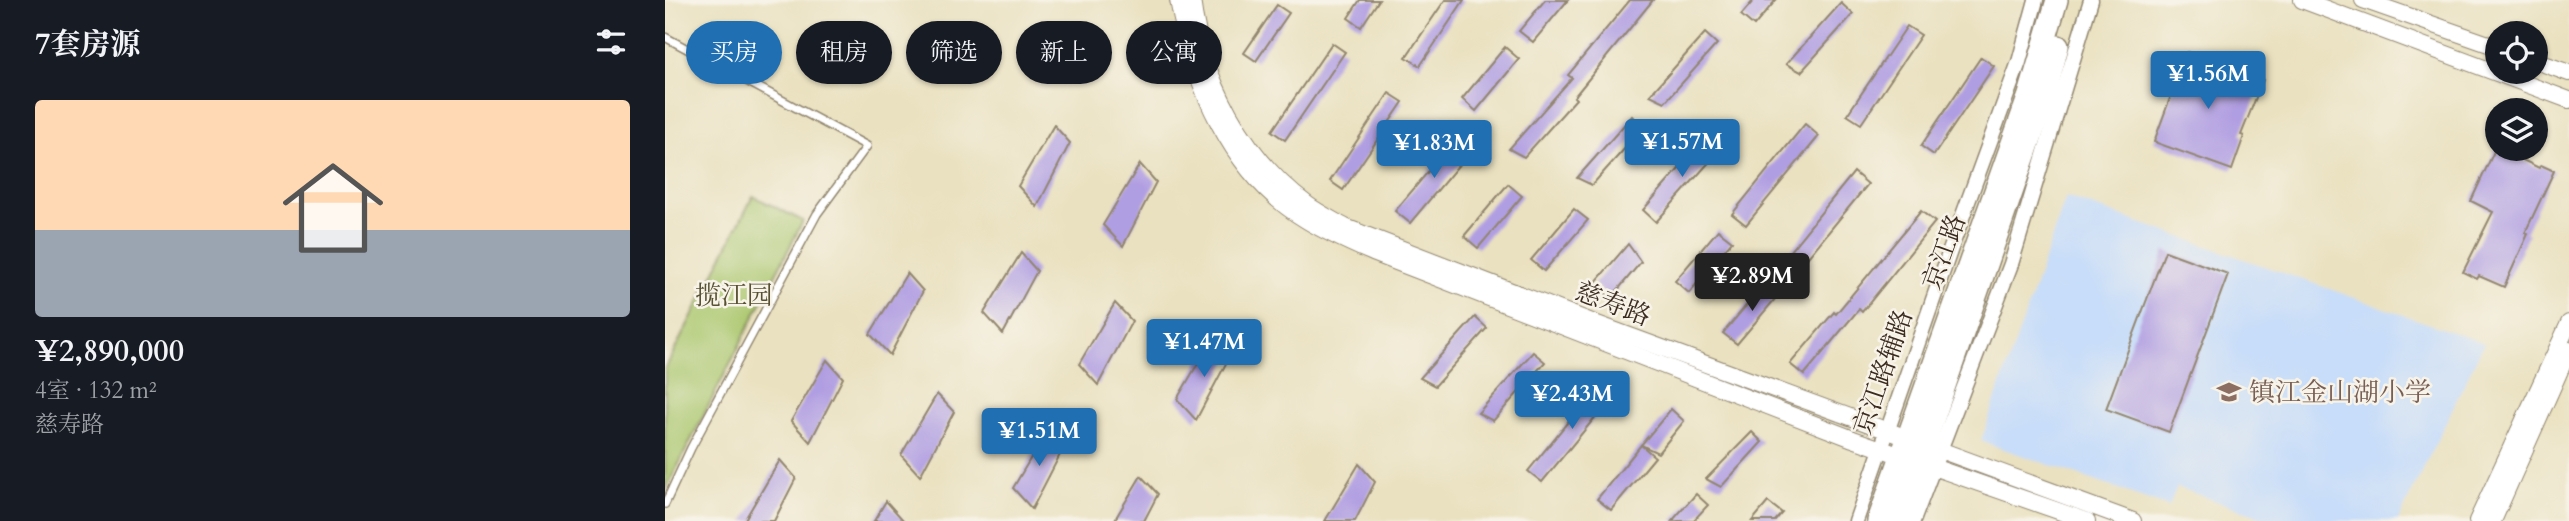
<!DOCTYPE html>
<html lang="zh">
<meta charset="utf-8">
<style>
:root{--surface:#171b24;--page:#242831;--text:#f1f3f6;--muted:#9ea1a6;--line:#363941;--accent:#1f6fb2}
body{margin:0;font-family:Cardo,"Noto Serif SC",serif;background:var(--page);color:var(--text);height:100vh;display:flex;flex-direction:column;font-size:26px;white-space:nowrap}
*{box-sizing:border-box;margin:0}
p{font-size:23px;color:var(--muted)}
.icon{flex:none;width:38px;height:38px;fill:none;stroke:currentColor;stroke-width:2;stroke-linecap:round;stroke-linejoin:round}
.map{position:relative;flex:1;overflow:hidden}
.panel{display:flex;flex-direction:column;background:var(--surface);width:665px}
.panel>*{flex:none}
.guide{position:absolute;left:21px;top:21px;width:665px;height:63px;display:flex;gap:14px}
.fabs{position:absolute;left:1820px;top:21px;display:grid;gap:14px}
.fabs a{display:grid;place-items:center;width:63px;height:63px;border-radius:50%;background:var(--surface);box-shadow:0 2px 5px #0004;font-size:35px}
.price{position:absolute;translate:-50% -60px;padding:0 16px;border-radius:7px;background:var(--accent);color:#fff;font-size:23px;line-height:46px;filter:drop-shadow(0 2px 4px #0008)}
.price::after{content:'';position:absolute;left:50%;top:42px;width:21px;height:16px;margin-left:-10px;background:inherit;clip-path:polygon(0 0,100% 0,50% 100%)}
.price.on{background:#222;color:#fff}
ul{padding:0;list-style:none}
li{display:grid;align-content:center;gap:14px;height:371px;padding:0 35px}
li+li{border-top:2px solid var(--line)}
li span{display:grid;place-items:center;height:217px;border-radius:7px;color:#555}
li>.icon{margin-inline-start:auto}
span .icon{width:126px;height:126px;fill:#fffc;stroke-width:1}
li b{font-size:30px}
h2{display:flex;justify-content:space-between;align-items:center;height:84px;padding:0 35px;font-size:30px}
.pill{padding:0 24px;border-radius:32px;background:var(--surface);box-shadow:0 2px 5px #0004;font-size:24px;line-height:63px}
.pill.on{background:var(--accent);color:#fff}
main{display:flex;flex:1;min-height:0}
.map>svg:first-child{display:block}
.built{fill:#c8ddf9}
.green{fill:#abc76e;stroke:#737846;stroke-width:2}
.building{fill:#b09ee2}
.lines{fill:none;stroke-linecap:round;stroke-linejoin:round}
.service-casing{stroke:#92866f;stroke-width:10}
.minor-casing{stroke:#92866f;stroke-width:17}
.tertiary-casing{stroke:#92866f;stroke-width:18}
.primary-casing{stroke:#92866f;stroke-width:24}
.service{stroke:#fff;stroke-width:7}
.minor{stroke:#fff;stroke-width:14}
.tertiary{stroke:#fff;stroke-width:16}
.primary{stroke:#fff;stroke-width:21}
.labels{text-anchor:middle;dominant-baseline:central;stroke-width:5;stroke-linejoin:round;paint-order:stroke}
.street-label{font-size:26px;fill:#3b2a1e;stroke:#f7f3e8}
.park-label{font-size:26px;fill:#575132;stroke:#f7f3e8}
.education-label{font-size:26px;fill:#785e54;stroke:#f7f3e8;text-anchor:start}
</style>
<main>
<section class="panel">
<h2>7套房源<svg class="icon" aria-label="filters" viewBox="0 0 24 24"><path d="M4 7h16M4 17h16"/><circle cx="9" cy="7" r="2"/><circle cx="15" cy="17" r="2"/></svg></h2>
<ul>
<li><span style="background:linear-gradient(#ffd9b3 60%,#9aa5b1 0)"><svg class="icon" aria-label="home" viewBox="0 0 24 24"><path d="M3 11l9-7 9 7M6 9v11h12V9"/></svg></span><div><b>¥2,890,000</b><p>4室 · 132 m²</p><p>慈寿路</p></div></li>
</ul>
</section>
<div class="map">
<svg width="1904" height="521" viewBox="0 0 1904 521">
<rect width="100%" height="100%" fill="#f7f3e8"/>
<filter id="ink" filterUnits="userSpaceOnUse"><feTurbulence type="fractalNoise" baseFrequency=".0143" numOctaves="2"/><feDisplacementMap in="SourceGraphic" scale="14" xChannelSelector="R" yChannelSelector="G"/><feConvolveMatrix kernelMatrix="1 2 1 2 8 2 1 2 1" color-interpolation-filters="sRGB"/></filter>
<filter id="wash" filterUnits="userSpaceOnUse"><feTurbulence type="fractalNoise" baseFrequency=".00686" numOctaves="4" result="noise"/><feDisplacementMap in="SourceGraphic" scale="28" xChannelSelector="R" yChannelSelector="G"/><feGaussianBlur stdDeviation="1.57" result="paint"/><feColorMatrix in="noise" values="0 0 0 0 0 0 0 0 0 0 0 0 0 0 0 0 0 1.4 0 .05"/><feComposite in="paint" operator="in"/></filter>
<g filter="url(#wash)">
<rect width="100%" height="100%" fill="#eae1c0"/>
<polygon class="built" points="1401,197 1819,343 1733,521 1607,521 1512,487 1504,507 1316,441"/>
<polygon class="green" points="88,196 138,221 0,491 0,369"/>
<g id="blocks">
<g class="building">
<polygon points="695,0 714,0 696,27 683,18"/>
<polygon points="780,0 799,0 755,66 741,57"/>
<polygon points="880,0 903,0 868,42 854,31"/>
<polygon points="965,0 988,0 909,97 911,99 859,157 844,149 907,78 903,75"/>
<polygon points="1089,0 1111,0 1089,26 1076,15"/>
<polygon points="1176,3 1188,14 1136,72 1121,64"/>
<polygon points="612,5 624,13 591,61 579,53"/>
<polygon points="1242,26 1256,35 1196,124 1182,115"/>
<polygon points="1040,33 1052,44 1000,102 985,95"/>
<polygon points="667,43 680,52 620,140 607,131"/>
<polygon points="840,47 854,59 811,111 797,99"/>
<polygon points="1522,52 1598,80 1576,135 1579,136 1567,170 1489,142"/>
<polygon points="1316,57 1329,66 1269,155 1256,146"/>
<polygon points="724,93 738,102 678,190 665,181"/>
<polygon points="967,116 979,127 927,185 912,178"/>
<polygon points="1140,124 1154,136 1081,225 1067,214"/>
<polygon points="389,125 405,143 372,207 353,186"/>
<polygon points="793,136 808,148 745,223 730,211"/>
<polygon points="1042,137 1056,149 991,222 978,210"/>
<polygon points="1831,147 1874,168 1876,165 1889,171 1860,233 1863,234 1839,287 1814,276 1812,279 1798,272 1828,212 1806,201"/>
<polygon points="475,164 491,182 458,246 438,225"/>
<polygon points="1189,172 1203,184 1130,273 1116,262"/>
<polygon points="843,184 857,196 813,248 799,236"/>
<polygon points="909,209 923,220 879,271 866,260"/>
<polygon points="1256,211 1270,222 1197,312 1194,309 1139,375 1125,364 1169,312 1171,314"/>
<polygon points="1053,230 1067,241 1024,293 1010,281"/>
<polygon points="963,244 976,262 946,298 929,284"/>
<polygon points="1500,251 1563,274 1504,432 1441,409"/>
<polygon points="356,253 372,271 338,334 319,313"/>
<polygon points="242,273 258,291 225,355 205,334"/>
<polygon points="1102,281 1115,293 1072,344 1058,333"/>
<polygon points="450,303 467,321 433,385 414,364"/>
<polygon points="810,317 822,328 770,386 755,378"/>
<polygon points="548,338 565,356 531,420 512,399"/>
<polygon points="868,352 880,362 828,421 813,413"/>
<polygon points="162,360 178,378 145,442 126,421"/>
<polygon points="936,381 950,393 877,482 863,471"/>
<polygon points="272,394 289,412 255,476 236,455"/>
<polygon points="1006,409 1019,421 993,453 976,445"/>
<polygon points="384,427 400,445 367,509 348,488"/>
<polygon points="1087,432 1097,442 1056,487 1041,479"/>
<polygon points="976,445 990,457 946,510 932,499"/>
<polygon points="115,460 131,478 109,521 79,521"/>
<polygon points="694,464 710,482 690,521 660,521"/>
<polygon points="476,476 493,494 479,521 449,521"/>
<polygon points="1031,494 1043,505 1028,521 1007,521"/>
<polygon points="221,501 239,521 209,521"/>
<polygon points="1103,502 1117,513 1110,521 1087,521"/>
</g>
</g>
</g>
<g filter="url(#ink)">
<use href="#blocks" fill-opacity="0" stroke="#92866f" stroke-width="2"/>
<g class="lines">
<g class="service-casing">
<polyline id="service" points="0,37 202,146 152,214 26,448 0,504"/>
</g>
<g class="minor-casing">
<g id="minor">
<polyline points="1191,521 1286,248 1354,62 1371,0"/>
<polyline points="1248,521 1346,264 1426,0"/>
</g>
</g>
<g class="tertiary-casing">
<g id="tertiary">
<path d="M513 0C528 82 565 175 641 220 662 233 685 243 708 253L1188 439 1422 521"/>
<path d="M527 0C537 79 578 157 643 205 654 213 668 220 680 227L932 324 1468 521"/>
<polyline points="1637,0 1904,100"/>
<polyline points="1698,0 1832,47"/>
<polyline points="1871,61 1904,73"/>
<polyline points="1812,521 1904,323"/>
<polyline points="1828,521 1904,350"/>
</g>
</g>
<g class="primary-casing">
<g id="primary">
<polyline points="1213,521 1364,95 1392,0"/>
<polyline points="1233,521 1378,103 1393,46"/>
</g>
</g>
<use href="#service" class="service"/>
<use href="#minor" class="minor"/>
<use href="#tertiary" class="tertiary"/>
<use href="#primary" class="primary"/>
</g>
</g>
<defs>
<g id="school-bare" transform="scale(1.89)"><path d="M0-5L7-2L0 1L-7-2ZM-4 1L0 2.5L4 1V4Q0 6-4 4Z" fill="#8d6e63" stroke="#f7f3e8" stroke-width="2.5" paint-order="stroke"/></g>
</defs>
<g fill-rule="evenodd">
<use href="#school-bare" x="1564" y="392"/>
</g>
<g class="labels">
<g class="street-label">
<text transform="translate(1279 252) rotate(-70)">京江路</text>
<text transform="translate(948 304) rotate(21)">慈寿路</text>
<text transform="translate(1218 372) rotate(-71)">京江路辅路</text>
</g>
<g class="park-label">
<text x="69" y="295">揽江园</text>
</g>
<g class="education-label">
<text x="1584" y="392">镇江金山湖小学</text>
</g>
</g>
</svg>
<div class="fabs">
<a><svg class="icon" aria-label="locate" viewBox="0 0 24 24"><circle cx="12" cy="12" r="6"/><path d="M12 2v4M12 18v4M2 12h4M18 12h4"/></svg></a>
<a><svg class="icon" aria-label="layers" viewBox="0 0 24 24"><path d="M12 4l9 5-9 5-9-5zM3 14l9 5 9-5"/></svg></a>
</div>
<b class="price" style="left:1543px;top:111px">¥1.56M</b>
<b class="price" style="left:1017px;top:179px">¥1.57M</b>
<b class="price" style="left:769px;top:180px">¥1.83M</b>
<b class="price on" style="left:1087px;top:313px">¥2.89M</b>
<b class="price" style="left:539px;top:379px">¥1.47M</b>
<b class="price" style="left:907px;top:431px">¥2.43M</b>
<b class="price" style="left:374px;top:468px">¥1.51M</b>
<div class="guide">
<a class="pill on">买房</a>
<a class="pill">租房</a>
<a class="pill">筛选</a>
<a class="pill">新上</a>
<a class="pill">公寓</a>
</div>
</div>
</main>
